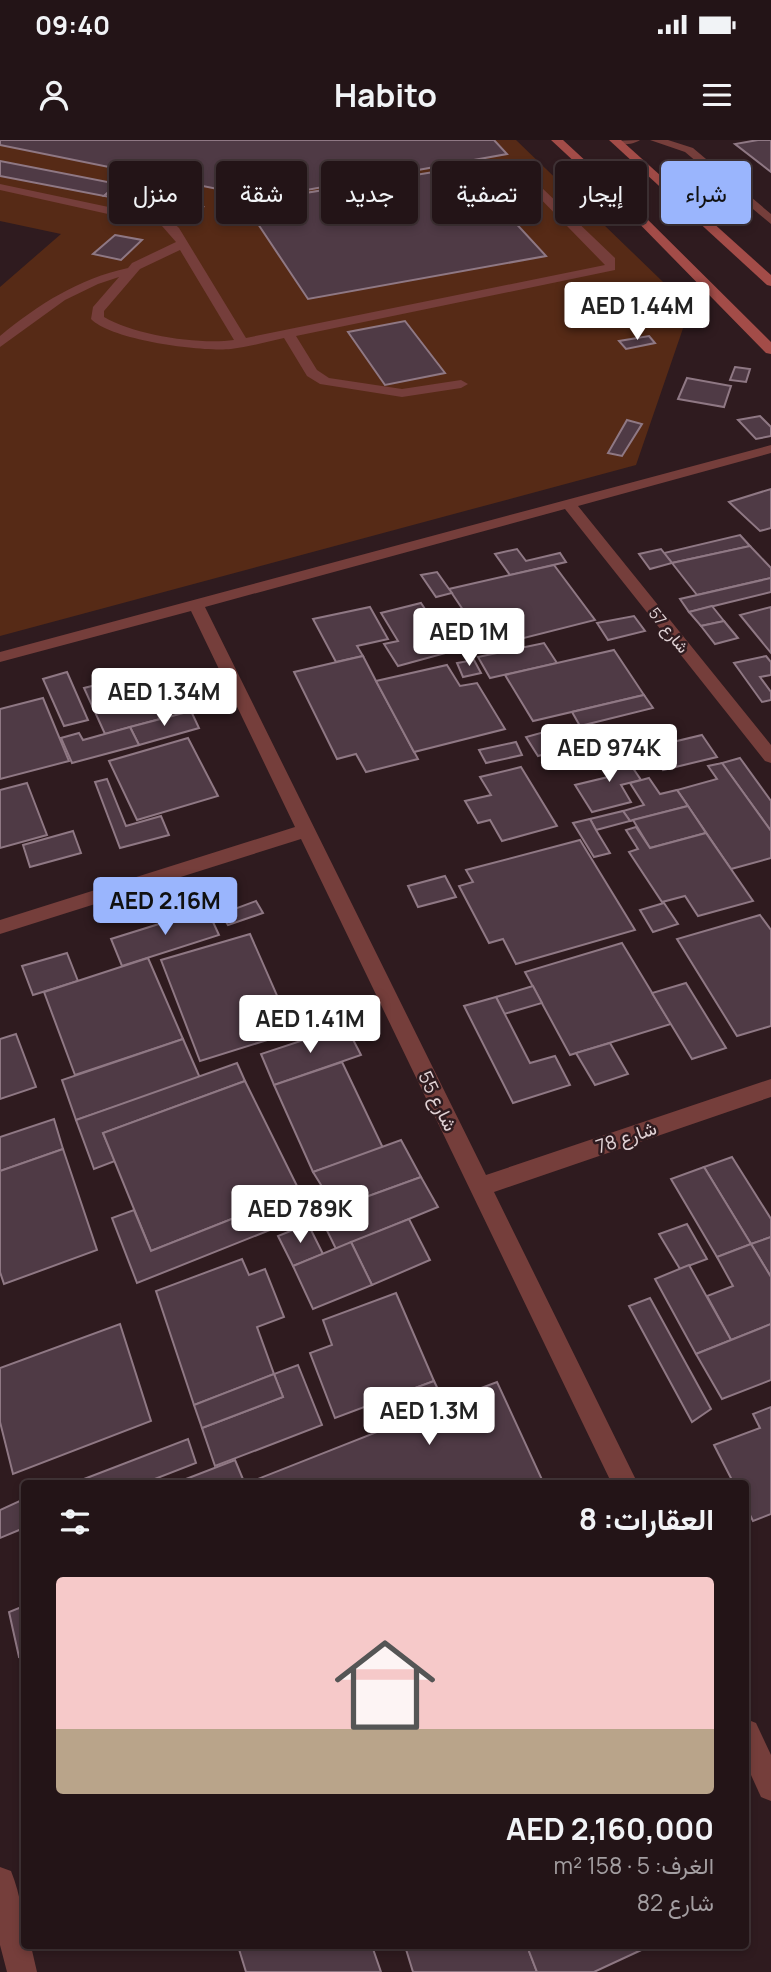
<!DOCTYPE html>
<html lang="ar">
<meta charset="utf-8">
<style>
:root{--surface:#231417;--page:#2f2124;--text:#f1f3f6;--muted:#a39ea1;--line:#403336;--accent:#9ab5fd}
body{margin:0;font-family:Manrope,Vazirmatn,sans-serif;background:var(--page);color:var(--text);direction:rtl;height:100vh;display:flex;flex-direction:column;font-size:26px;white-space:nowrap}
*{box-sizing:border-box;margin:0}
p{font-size:23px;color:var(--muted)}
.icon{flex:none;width:38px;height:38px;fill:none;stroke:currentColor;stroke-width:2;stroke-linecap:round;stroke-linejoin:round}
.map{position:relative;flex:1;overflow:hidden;direction:ltr}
.drawer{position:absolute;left:21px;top:1340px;width:728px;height:469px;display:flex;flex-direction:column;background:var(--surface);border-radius:7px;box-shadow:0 4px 10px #0003,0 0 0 2px var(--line);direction:rtl}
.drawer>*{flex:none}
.top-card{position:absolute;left:21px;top:21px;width:730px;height:63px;direction:rtl;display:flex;gap:14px}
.price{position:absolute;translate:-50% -60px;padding:0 16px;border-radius:7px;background:#fff;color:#222;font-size:23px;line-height:46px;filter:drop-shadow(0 2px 4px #0008)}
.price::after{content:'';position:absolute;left:50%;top:42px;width:21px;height:16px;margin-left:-10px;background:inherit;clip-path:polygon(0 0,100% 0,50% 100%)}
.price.current{background:var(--accent);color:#111}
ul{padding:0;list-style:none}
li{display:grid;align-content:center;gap:14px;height:371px;padding:0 35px}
li span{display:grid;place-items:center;height:217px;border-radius:7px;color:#555}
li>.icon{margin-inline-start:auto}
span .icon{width:126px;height:126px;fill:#fffc;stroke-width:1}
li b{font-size:30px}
h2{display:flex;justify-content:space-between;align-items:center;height:84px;padding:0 35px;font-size:30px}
.chip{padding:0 24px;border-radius:7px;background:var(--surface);box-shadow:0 4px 10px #0003,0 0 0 2px var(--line);font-size:24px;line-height:63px}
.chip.current{background:var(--accent);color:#111}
.status{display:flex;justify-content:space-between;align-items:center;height:49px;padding:0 35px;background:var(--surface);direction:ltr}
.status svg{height:19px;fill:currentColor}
header{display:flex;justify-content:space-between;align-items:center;height:91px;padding:0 35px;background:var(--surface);font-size:32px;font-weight:700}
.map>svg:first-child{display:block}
.green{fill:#562a16}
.building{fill:#4f3a45;stroke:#8f7884;stroke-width:2}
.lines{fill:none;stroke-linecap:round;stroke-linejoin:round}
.lane{fill:#753e3b;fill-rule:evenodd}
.street{fill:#753e3b;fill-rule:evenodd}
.secondary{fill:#a34c48;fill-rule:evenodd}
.labels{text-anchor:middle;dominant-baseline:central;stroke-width:5;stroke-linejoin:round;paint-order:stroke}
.far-street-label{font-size:16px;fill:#e1d2d5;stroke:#2f1b1f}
.street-label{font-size:19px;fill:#e1d2d5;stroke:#2f1b1f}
</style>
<div class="status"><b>09:40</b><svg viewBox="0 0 49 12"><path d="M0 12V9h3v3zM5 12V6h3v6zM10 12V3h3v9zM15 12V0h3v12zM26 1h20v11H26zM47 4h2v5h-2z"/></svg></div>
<header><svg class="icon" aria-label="menu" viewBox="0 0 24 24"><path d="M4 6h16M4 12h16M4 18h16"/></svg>Habito<svg class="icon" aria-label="person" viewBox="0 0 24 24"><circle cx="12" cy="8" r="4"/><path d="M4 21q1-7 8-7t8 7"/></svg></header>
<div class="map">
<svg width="771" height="1832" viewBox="0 0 771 1832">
<rect width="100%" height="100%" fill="#2f1b1f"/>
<polygon class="green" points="0,0 516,0 690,168 636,325 0,496 0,147 61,94 0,81"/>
<g class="building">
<polygon points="0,0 494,0 507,14 262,58 0,5"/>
<polygon points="758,0 771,0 771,32 735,4"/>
<polygon points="0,21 118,44 104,56 0,36"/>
<polygon points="464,27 546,116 308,159 244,63"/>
<polygon points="118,44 140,48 126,60 104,56"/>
<polygon points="134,53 203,67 195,74 126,60"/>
<polygon points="115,95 142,100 121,120 93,114"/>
<polygon points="405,181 445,233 385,245 348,192"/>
<polygon points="649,196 655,203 626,209 619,201"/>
<polygon points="735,227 750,229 746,242 730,240"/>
<polygon points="687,238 731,246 724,267 678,259"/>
<polygon points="760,276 771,287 771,296 756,299 738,280"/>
<polygon points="627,280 642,284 622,316 608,313"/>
<polygon points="771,349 771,388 760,391 729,362"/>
<polygon points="740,395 750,406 672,423 664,413"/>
<polygon points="750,406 771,428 771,438 697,455 672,423"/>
<polygon points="517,409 526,421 560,413 566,422 510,435 495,414"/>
<polygon points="661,409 672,423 650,429 639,414"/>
<polygon points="554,425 595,480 488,507 449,449"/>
<polygon points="437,432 449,449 452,453 436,457 421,435"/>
<polygon points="771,438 771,452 689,472 680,459"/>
<polygon points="421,463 435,484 421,488 431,503 445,499 453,511 398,526 384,504 398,501 381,473"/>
<polygon points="712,466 724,481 701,486 689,472"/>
<polygon points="370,467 388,499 357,506 363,516 336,522 313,479"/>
<polygon points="771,467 771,513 740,475"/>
<polygon points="634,476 645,491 608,500 597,483"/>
<polygon points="724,481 738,498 715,504 701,486"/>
<polygon points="544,503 557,523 490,538 478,517"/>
<polygon points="614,510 644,555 533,581 505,535"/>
<polygon points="363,516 376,541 418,619 366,632 356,614 337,619 294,532"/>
<polygon points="766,516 771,522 771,535 760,537 771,552 771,560 762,562 734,523"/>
<polygon points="474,520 481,533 463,537 457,523"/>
<polygon points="447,525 460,546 477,543 505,589 414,612 376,541"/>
<polygon points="67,532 88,580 64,586 43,539"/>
<polygon points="108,542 113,553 143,545 160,579 105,594 84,548"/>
<polygon points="644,555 653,568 580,586 572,572"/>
<polygon points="43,558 69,621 0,639 0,569"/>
<polygon points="191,571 199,588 139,605 130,587"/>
<polygon points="570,585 583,603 538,616 526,597"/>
<polygon points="130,587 139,605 72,623 61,598 79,593 83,600"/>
<polygon points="702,595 717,617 663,630 648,608"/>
<polygon points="188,598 218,656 137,680 109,621"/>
<polygon points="516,602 522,615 486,623 479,610"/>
<polygon points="622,612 641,640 621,645 631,662 592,672 575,645 612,636 599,617"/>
<polygon points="740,618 771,661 771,691 722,623"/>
<polygon points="722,623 771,691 771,718 731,729 677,650 717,639 708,626"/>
<polygon points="521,627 557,686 502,701 490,680 478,683 465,661 491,655 480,637"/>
<polygon points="649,638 660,654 677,650 688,666 630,681 623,671 644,665 630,643"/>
<polygon points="107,639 126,686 161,676 169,695 120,708 95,642"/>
<polygon points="27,643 47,695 0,708 0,650"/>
<polygon points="688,666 706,693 650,708 633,680"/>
<polygon points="623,671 630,681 596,690 590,679"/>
<polygon points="590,679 596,690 610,713 594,717 573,683"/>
<polygon points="636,687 650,708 706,693 753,761 698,776 685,756 662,762 629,712 638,709 626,690"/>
<polygon points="73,691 81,713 30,727 23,705"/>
<polygon points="580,700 635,790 516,824 503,799 489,803 459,746 473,742 466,730"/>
<polygon points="445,736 456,757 418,767 408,746"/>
<polygon points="256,761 263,773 228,785 221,774"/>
<polygon points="664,763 678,784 653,792 640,770"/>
<polygon points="207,769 219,795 122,826 111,799"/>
<polygon points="760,775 771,790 771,886 737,896 677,799"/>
<polygon points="250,794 293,892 200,921 161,820"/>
<polygon points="622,803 671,884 570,915 525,832"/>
<polygon points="67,813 78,841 33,855 22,826"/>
<polygon points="148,818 183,899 75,935 44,852"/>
<polygon points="686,843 726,908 692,919 652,853"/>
<polygon points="533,846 542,863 504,874 496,857"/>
<polygon points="496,857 530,923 555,916 570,945 513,963 464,866"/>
<polygon points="346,886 361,915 274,945 261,914"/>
<polygon points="16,894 36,947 0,959 0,899"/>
<polygon points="183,899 200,938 76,980 62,940"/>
<polygon points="610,903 628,934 595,945 576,913"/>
<polygon points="342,922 383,1008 313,1032 274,945"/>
<polygon points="237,923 245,941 103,993 115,1021 94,1029 76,980"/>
<polygon points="245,941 300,1052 151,1111 103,993"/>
<polygon points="54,979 63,1009 0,1031 0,997"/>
<polygon points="401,1000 421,1037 319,1074 312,1059 326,1053 313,1032"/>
<polygon points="63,1009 97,1110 4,1144 0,1132 0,1031"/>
<polygon points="732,1017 771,1079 771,1097 751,1104 704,1027"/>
<polygon points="704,1027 751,1104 717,1117 671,1039"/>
<polygon points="421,1037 438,1067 336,1109 319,1074"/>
<polygon points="300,1052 310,1074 137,1143 112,1078 134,1070 151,1111"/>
<polygon points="409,1079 430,1120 372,1145 351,1102"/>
<polygon points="308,1084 323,1114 293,1126 278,1096"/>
<polygon points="687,1084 707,1119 680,1129 659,1094"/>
<polygon points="771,1097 771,1137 751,1104"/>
<polygon points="351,1102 372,1145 313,1169 293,1126"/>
<polygon points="751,1104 771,1137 771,1184 731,1200 707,1156 733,1146 717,1117"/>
<polygon points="242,1119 249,1135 265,1129 284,1177 257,1187 274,1234 194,1265 156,1151"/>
<polygon points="689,1125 731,1200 696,1214 655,1139"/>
<polygon points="396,1153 434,1241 335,1278 310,1213 332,1205 323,1180"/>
<polygon points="650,1158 711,1269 692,1282 629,1166"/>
<polygon points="120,1184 151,1281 13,1334 0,1282 0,1228"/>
<polygon points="771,1184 771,1240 722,1259 696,1214"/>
<polygon points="298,1225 322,1285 215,1326 202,1288 283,1257 274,1234"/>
<polygon points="274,1234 283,1257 202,1288 194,1265"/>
<polygon points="434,1241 444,1262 497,1242 544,1344 245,1344 405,1281 396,1255"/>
<polygon points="771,1267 771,1374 753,1381 746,1367 746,1344 734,1344 714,1305 760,1288 753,1274"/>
<polygon points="188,1299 196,1323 142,1344 71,1344"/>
<polygon points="235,1320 245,1344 173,1344"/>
<polygon points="24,1359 24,1388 0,1398 0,1370"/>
<polygon points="24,1466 24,1515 19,1517 9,1472"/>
<polygon points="238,1806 372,1806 381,1832 246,1832"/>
<polygon points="405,1806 527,1806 537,1832 413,1832"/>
<polygon points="527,1806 650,1806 594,1832 537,1832"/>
</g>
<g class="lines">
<g class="lane">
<path d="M640 0C633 5 618 6 611 1Z"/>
<polygon points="650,0 668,0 693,8 771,74 771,84 685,12"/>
<path d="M0 44 170 80 179 88 246 198 605 125 530 48 540 46 564 69 624 58 630 62 624 66 570 75 615 118V130L296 196 317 230 329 238 402 249 461 240 468 244 461 248 402 257 320 244 307 236 284 198C266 202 249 207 231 209 201 212 111 200 91 179L93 167 119 137 98 144 65 160 0 207V196C39 164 78 139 128 128L132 123 176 102 162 86 0 50ZM180 110 234 200C199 205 134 195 104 177V171L140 129Z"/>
</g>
<g class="street">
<polygon points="771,305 771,313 578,366 771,605 771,623 765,621 565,369 205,467 486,1035 771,939 771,957 494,1052 638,1344 612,1344 301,699 0,794 0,780 295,687 191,471 0,522 0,512"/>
<polygon points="746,1579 756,1583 771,1615 771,1661 761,1657 746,1624"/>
<path d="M0 1727 11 1731C21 1756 24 1780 24 1806H31L37 1832H7L0 1805Z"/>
</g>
<g class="secondary">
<polygon points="551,0 563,0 628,60 771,202 771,214 766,213 620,64"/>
<polygon points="609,0 621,0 771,135 771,146 767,145"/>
</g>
</g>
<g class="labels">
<g class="far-street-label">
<text transform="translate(669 490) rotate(51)">شارع 57</text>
</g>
<g class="street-label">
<text transform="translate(438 961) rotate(64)">شارع 55</text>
<text transform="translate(626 997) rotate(-19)">شارع 78</text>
</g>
</g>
</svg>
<b class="price" style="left:637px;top:202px">AED 1.44M</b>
<b class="price" style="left:469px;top:528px">AED 1M</b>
<b class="price" style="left:164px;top:588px">AED 1.34M</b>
<b class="price" style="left:609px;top:644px">AED 974K</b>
<b class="price current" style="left:165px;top:797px">AED 2.16M</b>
<b class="price" style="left:310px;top:915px">AED 1.41M</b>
<b class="price" style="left:300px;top:1105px">AED 789K</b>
<b class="price" style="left:429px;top:1307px">AED 1.3M</b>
<div class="top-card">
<a class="chip current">شراء</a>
<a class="chip">إيجار</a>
<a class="chip">تصفية</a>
<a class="chip">جديد</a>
<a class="chip">شقة</a>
<a class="chip">منزل</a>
</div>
<section class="drawer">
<h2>العقارات: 8<svg class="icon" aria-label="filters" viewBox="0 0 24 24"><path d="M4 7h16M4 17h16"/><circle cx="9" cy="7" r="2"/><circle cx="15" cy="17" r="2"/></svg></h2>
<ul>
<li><span style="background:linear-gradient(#f6c9c9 70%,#b9a48a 0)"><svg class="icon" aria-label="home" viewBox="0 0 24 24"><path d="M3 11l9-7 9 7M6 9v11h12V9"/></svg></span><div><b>AED 2,160,000</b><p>الغرف: 5 · 158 m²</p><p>شارع 82</p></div></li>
</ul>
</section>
</div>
